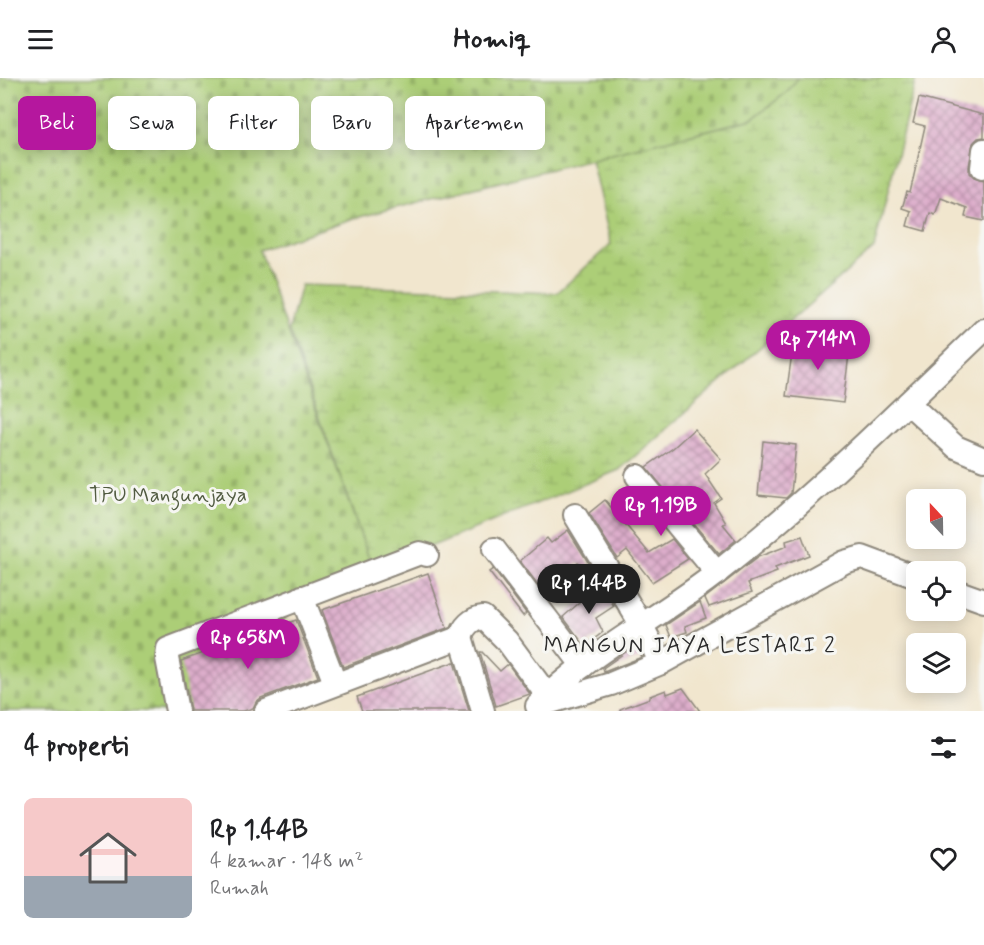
<!DOCTYPE html>
<html lang="id">
<meta charset="utf-8">
<style>
:root{--surface:#fff;--page:#f2f2f2;--text:#202124;--muted:#757577;--line:#e0e0e0;--accent:#b5179e}
body{margin:0;font-family:Mynerve,sans-serif;background:var(--page);color:var(--text);height:100vh;display:flex;flex-direction:column;font-size:22px;white-space:nowrap}
*{box-sizing:border-box;margin:0}
p{font-size:20px;color:var(--muted)}
.icon{flex:none;width:33px;height:33px;fill:none;stroke:currentColor;stroke-width:2;stroke-linecap:round;stroke-linejoin:round}
.map{position:relative;height:633px;overflow:hidden}
.drawer{display:flex;flex-direction:column;background:var(--surface);flex:1}
.drawer>*{flex:none}
.hud{position:absolute;left:18px;top:18px;width:600px;height:54px;display:flex;gap:12px}
.needle{width:39px;rotate:338deg}
.controls{position:absolute;left:906px;top:411px;display:grid;gap:12px}
.controls a{display:grid;place-items:center;width:60px;height:60px;border-radius:9px;background:var(--surface);box-shadow:0 3px 15px #0003;font-size:30px}
.price{position:absolute;translate:-50% -51px;padding:0 14px;border-radius:21px;background:var(--accent);color:#fff;font-size:20px;line-height:39px;filter:drop-shadow(0 2px 3px #0008)}
.price::after{content:'';position:absolute;left:50%;top:36px;width:18px;height:14px;margin-left:-9px;background:inherit;clip-path:polygon(0 0,100% 0,50% 100%)}
.price.on{background:#222;color:#fff}
ul{padding:0;list-style:none}
li{display:flex;align-items:center;gap:18px;height:150px;padding:0 24px}
li+li{border-top:2px solid var(--line)}
li span{display:grid;place-items:center;flex:none;width:168px;height:120px;border-radius:9px;color:#555}
li>.icon{margin-inline-start:auto}
span .icon{width:72px;height:72px;fill:#fffc;stroke-width:1}
li b{font-size:26px}
h2{display:flex;justify-content:space-between;align-items:center;height:72px;padding:0 24px;font-size:26px}
.tag{padding:0 21px;border-radius:9px;background:var(--surface);box-shadow:0 3px 15px #0003;font-size:21px;line-height:54px}
.tag.on{background:var(--accent);color:#fff}
header{display:flex;justify-content:space-between;align-items:center;height:78px;padding:0 24px;background:var(--surface);font-size:27px;font-weight:800}
.map>svg:first-child{display:block}
.wetland{fill:url(#wetland-marsh);stroke:#6c7c51;stroke-width:1.5}
.cemetery{fill:url(#cemetery-stones);stroke:#6c7c51;stroke-width:1.5}
.building{fill:url(#building-cross-hatch)}
.lines{fill:none;stroke-linecap:round;stroke-linejoin:round}
.street-casing{stroke:#8e887c;stroke-width:26}
.street{stroke:#fff;stroke-width:22}
.labels{text-anchor:middle;dominant-baseline:central;stroke-width:6;stroke-linejoin:round;paint-order:stroke}
.park-label{font-size:21px;fill:#525c42;stroke:#f6f6f2}
.neighbourhood-label{font-size:22px;letter-spacing:1.5px;fill:#2b2b2b;stroke:#f6f6f2}
</style>
<header><svg class="icon" aria-label="menu" viewBox="0 0 24 24"><path d="M4 6h16M4 12h16M4 18h16"/></svg>Homiq<svg class="icon" aria-label="person" viewBox="0 0 24 24"><circle cx="12" cy="8" r="4"/><path d="M4 21q1-7 8-7t8 7"/></svg></header>
<div class="map">
<svg width="984" height="633" viewBox="0 0 984 633">
<defs>
<pattern id="wetland-marsh" width="20" height="14" patternUnits="userSpaceOnUse" patternTransform="scale(1.5)"><rect width="20" height="14" fill="#acce77"/><path d="M1 5h8M5 5V1M11 12h8M15 12V8" fill="none" stroke="#94b167"/></pattern>
<pattern id="cemetery-stones" width="16" height="16" patternUnits="userSpaceOnUse" patternTransform="scale(1.5)"><rect width="16" height="16" fill="#acce77"/><path d="M2 7V4a2 2 0 0 1 4 0v3zM10 15v-3a2 2 0 0 1 4 0v3z" fill="#94b167"/></pattern>
<pattern id="building-cross-hatch" width="8" height="8" patternUnits="userSpaceOnUse" patternTransform="scale(1.5)"><rect width="8" height="8" fill="#ddadcb"/><path d="M0 0l8 8M0 8l8-8" fill="none" stroke="#b38da5"/></pattern>
</defs>
<rect width="100%" height="100%" fill="#f6f6f2"/>
<filter id="ink" filterUnits="userSpaceOnUse"><feTurbulence type="fractalNoise" baseFrequency=".0167" numOctaves="2"/><feDisplacementMap in="SourceGraphic" scale="12" xChannelSelector="R" yChannelSelector="G"/><feConvolveMatrix kernelMatrix="1 2 1 2 8 2 1 2 1" color-interpolation-filters="sRGB"/></filter>
<filter id="wash" filterUnits="userSpaceOnUse"><feTurbulence type="fractalNoise" baseFrequency=".008" numOctaves="4" result="noise"/><feDisplacementMap in="SourceGraphic" scale="24" xChannelSelector="R" yChannelSelector="G"/><feGaussianBlur stdDeviation="1.35" result="paint"/><feColorMatrix in="noise" values="0 0 0 0 0 0 0 0 0 0 0 0 0 0 0 0 0 1.4 0 .05"/><feComposite in="paint" operator="in"/></filter>
<g filter="url(#wash)">
<rect width="100%" height="100%" fill="#f1e6ce"/>
<polygon class="wetland" points="798,0 916,0 874,170 619,392 373,492 289,252 301,207 557,215 611,166 591,81 752,41 787,14"/>
<polygon class="cemetery" points="0,0 798,0 787,14 752,41 351,141 259,172 373,492 302,519 210,633 0,633"/>
<g id="blocks">
<g class="building">
<polygon points="919,20 984,37 984,59 978,60 973,65 969,89 969,95 974,100 984,103 984,143 965,139 967,130 941,120 935,137 930,135 925,153 907,148 911,133 902,130 907,114 910,115 925,48 913,45"/>
<polygon points="794,261 850,268 843,325 786,318"/>
<polygon points="694,351 721,381 705,396 721,420 714,425 726,445 723,446 736,462 719,476 646,389 673,370"/>
<polygon points="763,363 796,367 791,415 786,420 758,417"/>
<polygon points="605,422 649,475 672,461 688,481 652,504 627,472 617,480 589,435"/>
<polygon points="568,452 596,497 592,500 578,484 545,516 520,483 547,460 551,465"/>
<polygon points="802,458 809,477 775,490 777,494 748,505 752,514 709,529 705,520 758,479 787,468 786,463"/>
<polygon points="493,491 526,535 523,538 489,494"/>
<polygon points="428,495 447,550 343,589 322,532"/>
<polygon points="601,506 614,528 596,540 603,554 585,568 563,539"/>
<polygon points="700,524 706,540 685,548 687,554 671,559 666,547"/>
<polygon points="296,542 318,599 261,620 256,624 253,630 244,633 190,633 181,583"/>
<polygon points="636,567 642,579 604,594 603,590"/>
<polygon points="480,574 482,574 500,593 508,586 530,616 496,628"/>
<polygon points="454,584 469,633 362,633 357,619"/>
<polygon points="683,610 700,633 620,633 620,631 650,620 650,618 666,612 667,616"/>
</g>
</g>
</g>
<g filter="url(#ink)">
<use href="#blocks" fill-opacity="0" stroke="#8e887c" stroke-width="1.5"/>
<g class="lines">
<g class="street-casing">
<g id="street">
<polyline points="982,90 984,72"/>
<polyline points="908,325 956,369 984,381"/>
<polyline points="637,398 717,495"/>
<polyline points="575,437 641,546 661,585"/>
<polyline points="494,471 583,588"/>
<polyline points="956,513 984,523"/>
<polyline points="302,519 335,605"/>
<polyline points="461,559 483,633"/>
<polyline points="544,626 611,606 661,585 844,484 862,479 916,499"/>
<path d="M537 628C590 573 660 540 719 493 813 419 897 335 984 252"/>
<polyline points="177,633 167,580 168,571 420,475 427,477"/>
<path d="M266 633 461 559C463 549 472 540 483 539L507 563 547 617"/>
</g>
</g>
<use href="#street" class="street"/>
</g>
</g>
<g class="labels">
<g class="park-label">
<text x="168" y="417">TPU Mangunjaya</text>
</g>
<g class="neighbourhood-label">
<text x="690" y="568">MANGUN JAYA LESTARI 2</text>
</g>
</g>
</svg>
<div class="controls">
<a><svg class="needle" viewBox="-14 -14 28 28"><path d="M0-13l5 13h-10z" fill="#e53935"/><path d="M0 13l5-13h-10z" fill="#757577"/></svg></a>
<a><svg class="icon" aria-label="locate" viewBox="0 0 24 24"><circle cx="12" cy="12" r="6"/><path d="M12 2v4M12 18v4M2 12h4M18 12h4"/></svg></a>
<a><svg class="icon" aria-label="layers" viewBox="0 0 24 24"><path d="M12 4l9 5-9 5-9-5zM3 14l9 5 9-5"/></svg></a>
</div>
<b class="price" style="left:818px;top:293px">Rp 714M</b>
<b class="price" style="left:661px;top:459px">Rp 1.19B</b>
<b class="price on" style="left:589px;top:537px">Rp 1.44B</b>
<b class="price" style="left:248px;top:592px">Rp 658M</b>
<div class="hud">
<a class="tag on">Beli</a>
<a class="tag">Sewa</a>
<a class="tag">Filter</a>
<a class="tag">Baru</a>
<a class="tag">Apartemen</a>
</div>
</div>
<section class="drawer">
<h2>4 properti<svg class="icon" aria-label="filters" viewBox="0 0 24 24"><path d="M4 7h16M4 17h16"/><circle cx="9" cy="7" r="2"/><circle cx="15" cy="17" r="2"/></svg></h2>
<ul>
<li><span style="background:linear-gradient(#f6c9c9 65%,#9aa5b1 0)"><svg class="icon" aria-label="home" viewBox="0 0 24 24"><path d="M3 11l9-7 9 7M6 9v11h12V9"/></svg></span><div><b>Rp 1.44B</b><p>4 kamar · 148 m²</p><p>Rumah</p></div><svg class="icon" aria-label="heart" viewBox="0 0 24 24"><path d="M12 20l-8-8c-3-5 5-10 8-4 3-6 11-1 8 4z"/></svg></li>
</ul>
</section>
